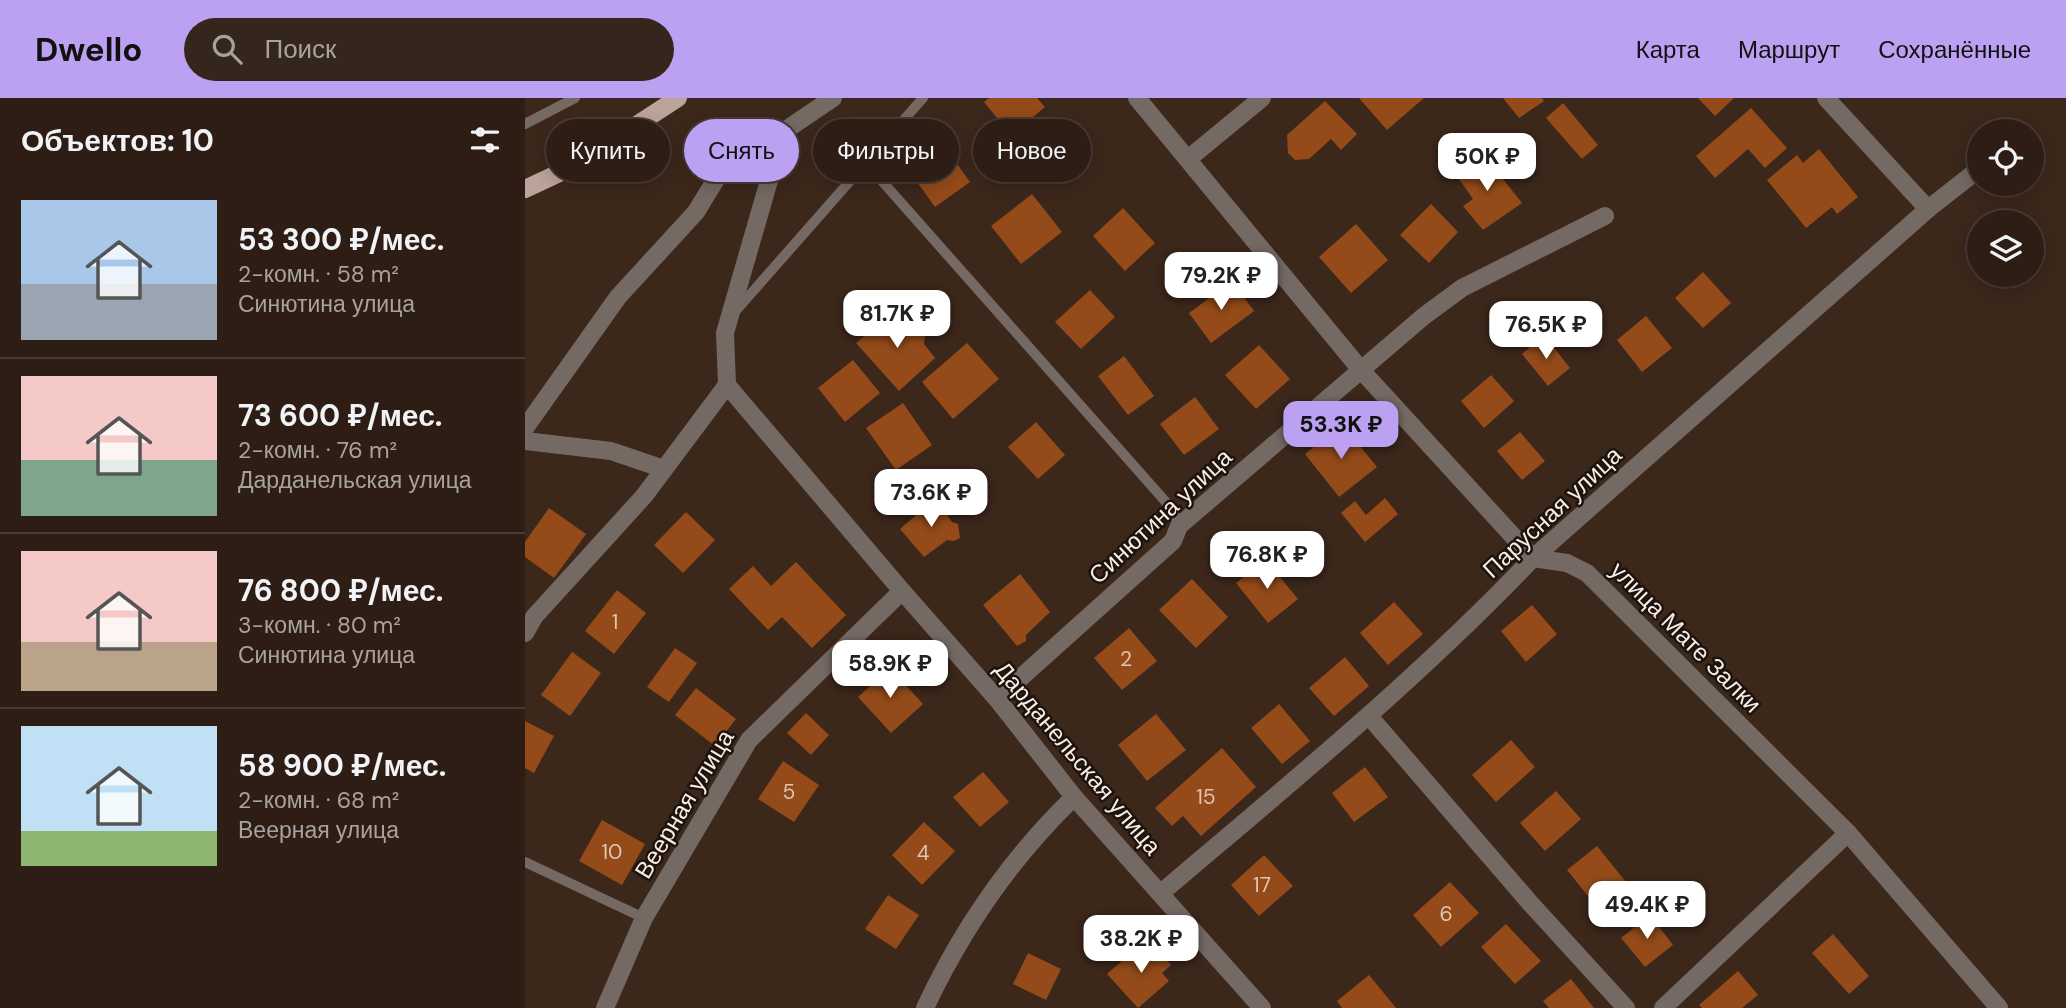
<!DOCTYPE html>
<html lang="ru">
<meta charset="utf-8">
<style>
:root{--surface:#2d1d14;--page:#35261d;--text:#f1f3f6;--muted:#a7a2a0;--line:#483b34;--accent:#bca0f2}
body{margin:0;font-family:"DM Sans",sans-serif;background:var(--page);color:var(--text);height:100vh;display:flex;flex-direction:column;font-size:26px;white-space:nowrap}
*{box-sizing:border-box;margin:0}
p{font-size:23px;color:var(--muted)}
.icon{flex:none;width:38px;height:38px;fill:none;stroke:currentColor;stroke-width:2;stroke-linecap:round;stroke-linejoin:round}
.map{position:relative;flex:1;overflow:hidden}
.details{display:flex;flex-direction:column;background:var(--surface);width:525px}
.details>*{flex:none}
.top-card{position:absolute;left:21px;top:21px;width:665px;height:63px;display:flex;gap:14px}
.controls{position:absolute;left:1442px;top:21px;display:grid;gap:14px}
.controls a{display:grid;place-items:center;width:77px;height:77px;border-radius:50%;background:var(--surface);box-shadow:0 4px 18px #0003,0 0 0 2px var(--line);font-size:35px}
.price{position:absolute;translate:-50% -60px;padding:0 16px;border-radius:14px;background:#fff;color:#222;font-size:23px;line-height:46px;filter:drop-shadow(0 2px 4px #0008)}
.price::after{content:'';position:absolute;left:50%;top:42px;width:21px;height:16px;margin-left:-10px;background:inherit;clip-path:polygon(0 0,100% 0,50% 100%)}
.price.current{background:var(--accent);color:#111}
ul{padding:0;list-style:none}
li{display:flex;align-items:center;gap:21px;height:175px;padding:0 21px}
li+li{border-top:2px solid var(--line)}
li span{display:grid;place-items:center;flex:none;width:196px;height:140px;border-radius:0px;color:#555}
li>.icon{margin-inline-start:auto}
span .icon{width:84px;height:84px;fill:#fffc;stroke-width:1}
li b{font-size:30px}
h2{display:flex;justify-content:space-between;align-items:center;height:84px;padding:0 21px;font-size:30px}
.pill{padding:0 24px;border-radius:32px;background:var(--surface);box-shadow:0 4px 18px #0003,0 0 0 2px var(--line);font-size:24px;line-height:63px}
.pill.current{background:var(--accent);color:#111}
header{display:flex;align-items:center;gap:42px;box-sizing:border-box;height:98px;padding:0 35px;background:var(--accent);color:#111}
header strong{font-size:33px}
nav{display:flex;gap:38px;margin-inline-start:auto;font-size:24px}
.search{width:490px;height:63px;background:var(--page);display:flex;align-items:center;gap:18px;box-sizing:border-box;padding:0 24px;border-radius:38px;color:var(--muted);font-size:26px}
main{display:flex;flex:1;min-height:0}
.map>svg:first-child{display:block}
.building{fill:#944b19}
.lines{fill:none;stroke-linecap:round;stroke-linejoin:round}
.service{stroke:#756964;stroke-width:10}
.minor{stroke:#756964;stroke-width:18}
.primary{stroke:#bda49b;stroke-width:18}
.labels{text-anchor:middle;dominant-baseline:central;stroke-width:5;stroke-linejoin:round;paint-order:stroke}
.number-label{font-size:21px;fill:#e1c4b2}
.street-label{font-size:24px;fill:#fbede5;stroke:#1c130d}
</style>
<header>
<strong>Dwello</strong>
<div class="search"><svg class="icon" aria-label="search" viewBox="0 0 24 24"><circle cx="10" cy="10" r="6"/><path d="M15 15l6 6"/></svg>Поиск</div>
<nav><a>Карта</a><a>Маршрут</a><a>Сохранённые</a></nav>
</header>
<main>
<section class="details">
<h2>Объектов: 10<svg class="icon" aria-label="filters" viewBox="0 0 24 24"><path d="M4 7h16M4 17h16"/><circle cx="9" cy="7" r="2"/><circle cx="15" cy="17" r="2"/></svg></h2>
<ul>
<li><span style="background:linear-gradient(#a9c7e8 60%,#9aa5b1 0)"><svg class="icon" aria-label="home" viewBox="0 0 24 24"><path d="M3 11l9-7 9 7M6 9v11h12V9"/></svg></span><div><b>53 300 ₽/мес.</b><p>2-комн. · 58 m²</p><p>Синютина улица</p></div></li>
<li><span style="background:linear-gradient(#f6c9c9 60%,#7fa58c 0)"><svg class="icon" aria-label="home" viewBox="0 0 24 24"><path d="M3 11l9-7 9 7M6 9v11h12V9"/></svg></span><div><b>73 600 ₽/мес.</b><p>2-комн. · 76 m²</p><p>Дарданельская улица</p></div></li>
<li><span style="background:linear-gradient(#f6c9c9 65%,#b9a48a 0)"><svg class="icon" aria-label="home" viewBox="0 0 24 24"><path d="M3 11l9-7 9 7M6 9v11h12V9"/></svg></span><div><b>76 800 ₽/мес.</b><p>3-комн. · 80 m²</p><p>Синютина улица</p></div></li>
<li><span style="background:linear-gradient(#bfe0f5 75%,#8fb573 0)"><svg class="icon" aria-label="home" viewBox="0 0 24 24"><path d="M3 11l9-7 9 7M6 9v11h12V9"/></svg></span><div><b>58 900 ₽/мес.</b><p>2-комн. · 68 m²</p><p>Веерная улица</p></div></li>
</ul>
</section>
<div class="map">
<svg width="1541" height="910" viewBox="0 0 1541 910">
<rect width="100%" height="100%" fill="#3c271b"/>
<g class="building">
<polygon points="464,0 512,0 520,9 486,37 459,4"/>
<polygon points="834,0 899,0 862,32"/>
<polygon points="978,0 1017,0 1019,3 994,20"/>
<polygon points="1173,0 1209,0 1190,18"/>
<polygon points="800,3 832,36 816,52 806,41 784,61 770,62 763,55 762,37"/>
<polygon points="1038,5 1073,47 1057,61 1021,20"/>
<polygon points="1226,10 1262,50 1240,70 1223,51 1190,80 1171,58"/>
<polygon points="535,24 562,53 532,81 505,52"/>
<polygon points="420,49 445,84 410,109 385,74"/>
<polygon points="1294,51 1333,99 1312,116 1307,109 1281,130 1242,82 1272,57 1278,65"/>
<polygon points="958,56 997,105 958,132 938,108 948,101 931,77"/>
<polygon points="507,96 537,134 496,166 466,128"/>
<polygon points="906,106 933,134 904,165 875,137"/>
<polygon points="598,110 630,145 600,173 568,138"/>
<polygon points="831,126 863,162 826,195 794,159"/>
<polygon points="1178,174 1206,205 1178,230 1150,200"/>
<polygon points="707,183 729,213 686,245 664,215"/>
<polygon points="565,192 590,219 556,251 530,224"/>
<polygon points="369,213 382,229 388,226 396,228 400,235 399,246 410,260 374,293 331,245"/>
<polygon points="1121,218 1147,250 1117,274 1092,242"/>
<polygon points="1019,237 1045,270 1023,288 997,256"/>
<polygon points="442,245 474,281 428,321 397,284"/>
<polygon points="734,247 765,281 731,311 700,277"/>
<polygon points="599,258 629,298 603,317 573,278"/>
<polygon points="328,262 355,295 320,324 293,290"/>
<polygon points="966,277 989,303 959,330 936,303"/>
<polygon points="670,299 694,331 659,357 635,326"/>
<polygon points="378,305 407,347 371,372 341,330"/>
<polygon points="511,324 540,357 513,381 483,349"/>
<polygon points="817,326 852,369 814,399 780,356"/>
<polygon points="995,334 1020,363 997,382 972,353"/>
<polygon points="860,400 873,416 840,444 816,415 830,403 841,417"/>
<polygon points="410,401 427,424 433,426 435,440 429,443 422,442 399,459 375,431"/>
<polygon points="24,410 61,436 29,480 0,459 0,444"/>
<polygon points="161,414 190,442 158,475 129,447"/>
<polygon points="741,462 773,501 743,525 711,485"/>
<polygon points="271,464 321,517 287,550 257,519 243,532 204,491 228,468 246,488"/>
<polygon points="495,476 525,514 501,537 501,543 492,548 458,507"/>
<polygon points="667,481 703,519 671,550 634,512"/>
<polygon points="92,492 121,515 89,556 60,533"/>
<polygon points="869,504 898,536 863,567 835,535"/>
<polygon points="1007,507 1032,536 1001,564 976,533"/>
<polygon points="604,530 632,563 597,592 569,560"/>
<polygon points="150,550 172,565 144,604 122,589"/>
<polygon points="47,554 76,575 45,618 16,597"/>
<polygon points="820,559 844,588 809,618 784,590"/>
<polygon points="365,570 398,606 366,635 333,599"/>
<polygon points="171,590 211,621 190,648 150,617"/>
<polygon points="754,606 785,643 757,666 726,630"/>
<polygon points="281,615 304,637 286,657 262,635"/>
<polygon points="631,616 661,652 622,683 593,647"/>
<polygon points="0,623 29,638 9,675 0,670"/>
<polygon points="986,642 1010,669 971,704 947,677"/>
<polygon points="697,650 731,689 676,738 658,718 647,728 630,710"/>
<polygon points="258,663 294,687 269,724 233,701"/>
<polygon points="840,669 863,699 829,724 807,695"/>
<polygon points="458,674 484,704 455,729 428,699"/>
<polygon points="1031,693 1056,721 1020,753 995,725"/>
<polygon points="77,722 120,746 97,787 54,763"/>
<polygon points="399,724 430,753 397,787 367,757"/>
<polygon points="1072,748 1101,784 1071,808 1042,772"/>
<polygon points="739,757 768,788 734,818 706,787"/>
<polygon points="925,784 954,815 916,849 888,817"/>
<polygon points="363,797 394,817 371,851 340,831"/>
<polygon points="1125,817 1148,847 1120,869 1096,840"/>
<polygon points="981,826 1016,863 990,886 956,849"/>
<polygon points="1308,836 1344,878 1324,896 1287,855"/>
<polygon points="627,846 646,867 637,875 644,883 613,910 582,876 613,849 618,854"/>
<polygon points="503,855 536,871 521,902 488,886"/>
<polygon points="1213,873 1233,897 1217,910 1177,910 1174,907"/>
<polygon points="844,877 871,910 817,910 812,903"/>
<polygon points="1046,881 1069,910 1024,910 1018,903"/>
</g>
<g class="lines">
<g class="service">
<polyline points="0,26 50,0"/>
<polyline points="341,65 648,412 654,428"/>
<polyline points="208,216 398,0"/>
<polyline points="0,764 119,820"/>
</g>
<g class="minor">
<polyline points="612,0 836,272 1008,460 1042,465 1062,475 1323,735 1474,910"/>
<polyline points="1301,0 1403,111"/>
<polyline points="258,34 200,235 202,287 377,493 472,601 549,699 737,910"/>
<polyline points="663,61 737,0"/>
<polyline points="0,330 93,199 171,114 193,78 308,0"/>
<polyline points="0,343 86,353 139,371"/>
<polyline points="0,535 9,519 119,398 202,287"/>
<polyline points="472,601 648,443 654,428 899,218 937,190 1080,118"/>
<polyline points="844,618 1006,806 1101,910"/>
<path d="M636 795C763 687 893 581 1008 460L1403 111 1454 71"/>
<polyline points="80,910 119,820 224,642 377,493"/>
<path d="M400 910C437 831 486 760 549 699"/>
<polyline points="1138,910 1323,735"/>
</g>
<polyline class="primary" points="0,91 47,69 153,0"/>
</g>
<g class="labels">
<g class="number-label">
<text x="90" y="524">1</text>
<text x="601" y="561">2</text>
<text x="264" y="694">5</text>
<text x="681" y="699">15</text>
<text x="87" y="754">10</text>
<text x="398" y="755">4</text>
<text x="737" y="787">17</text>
<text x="921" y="816">6</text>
</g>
<g class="street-label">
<text transform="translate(1027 414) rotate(-43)">Парусная улица</text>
<text transform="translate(635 418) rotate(-43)">Синютина улица</text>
<text transform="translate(1161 539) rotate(45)">улица Мате Залки</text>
<text transform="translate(553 660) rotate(50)">Дарданельская улица</text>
<text transform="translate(159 706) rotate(-59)">Веерная улица</text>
</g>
</g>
</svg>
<div class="controls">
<a><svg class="icon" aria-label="locate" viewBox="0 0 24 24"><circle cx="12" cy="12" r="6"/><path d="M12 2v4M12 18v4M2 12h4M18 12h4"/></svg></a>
<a><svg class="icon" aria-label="layers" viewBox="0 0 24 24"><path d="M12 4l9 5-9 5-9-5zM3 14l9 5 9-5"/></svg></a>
</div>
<b class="price" style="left:962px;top:95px">50K ₽</b>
<b class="price" style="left:696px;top:214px">79.2K ₽</b>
<b class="price" style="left:372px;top:252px">81.7K ₽</b>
<b class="price" style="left:1021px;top:263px">76.5K ₽</b>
<b class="price current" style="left:816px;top:363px">53.3K ₽</b>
<b class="price" style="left:406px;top:431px">73.6K ₽</b>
<b class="price" style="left:742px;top:493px">76.8K ₽</b>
<b class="price" style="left:365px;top:602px">58.9K ₽</b>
<b class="price" style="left:1122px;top:843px">49.4K ₽</b>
<b class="price" style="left:616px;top:877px">38.2K ₽</b>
<div class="top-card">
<a class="pill">Купить</a>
<a class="pill current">Снять</a>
<a class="pill">Фильтры</a>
<a class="pill">Новое</a>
</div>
</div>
</main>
